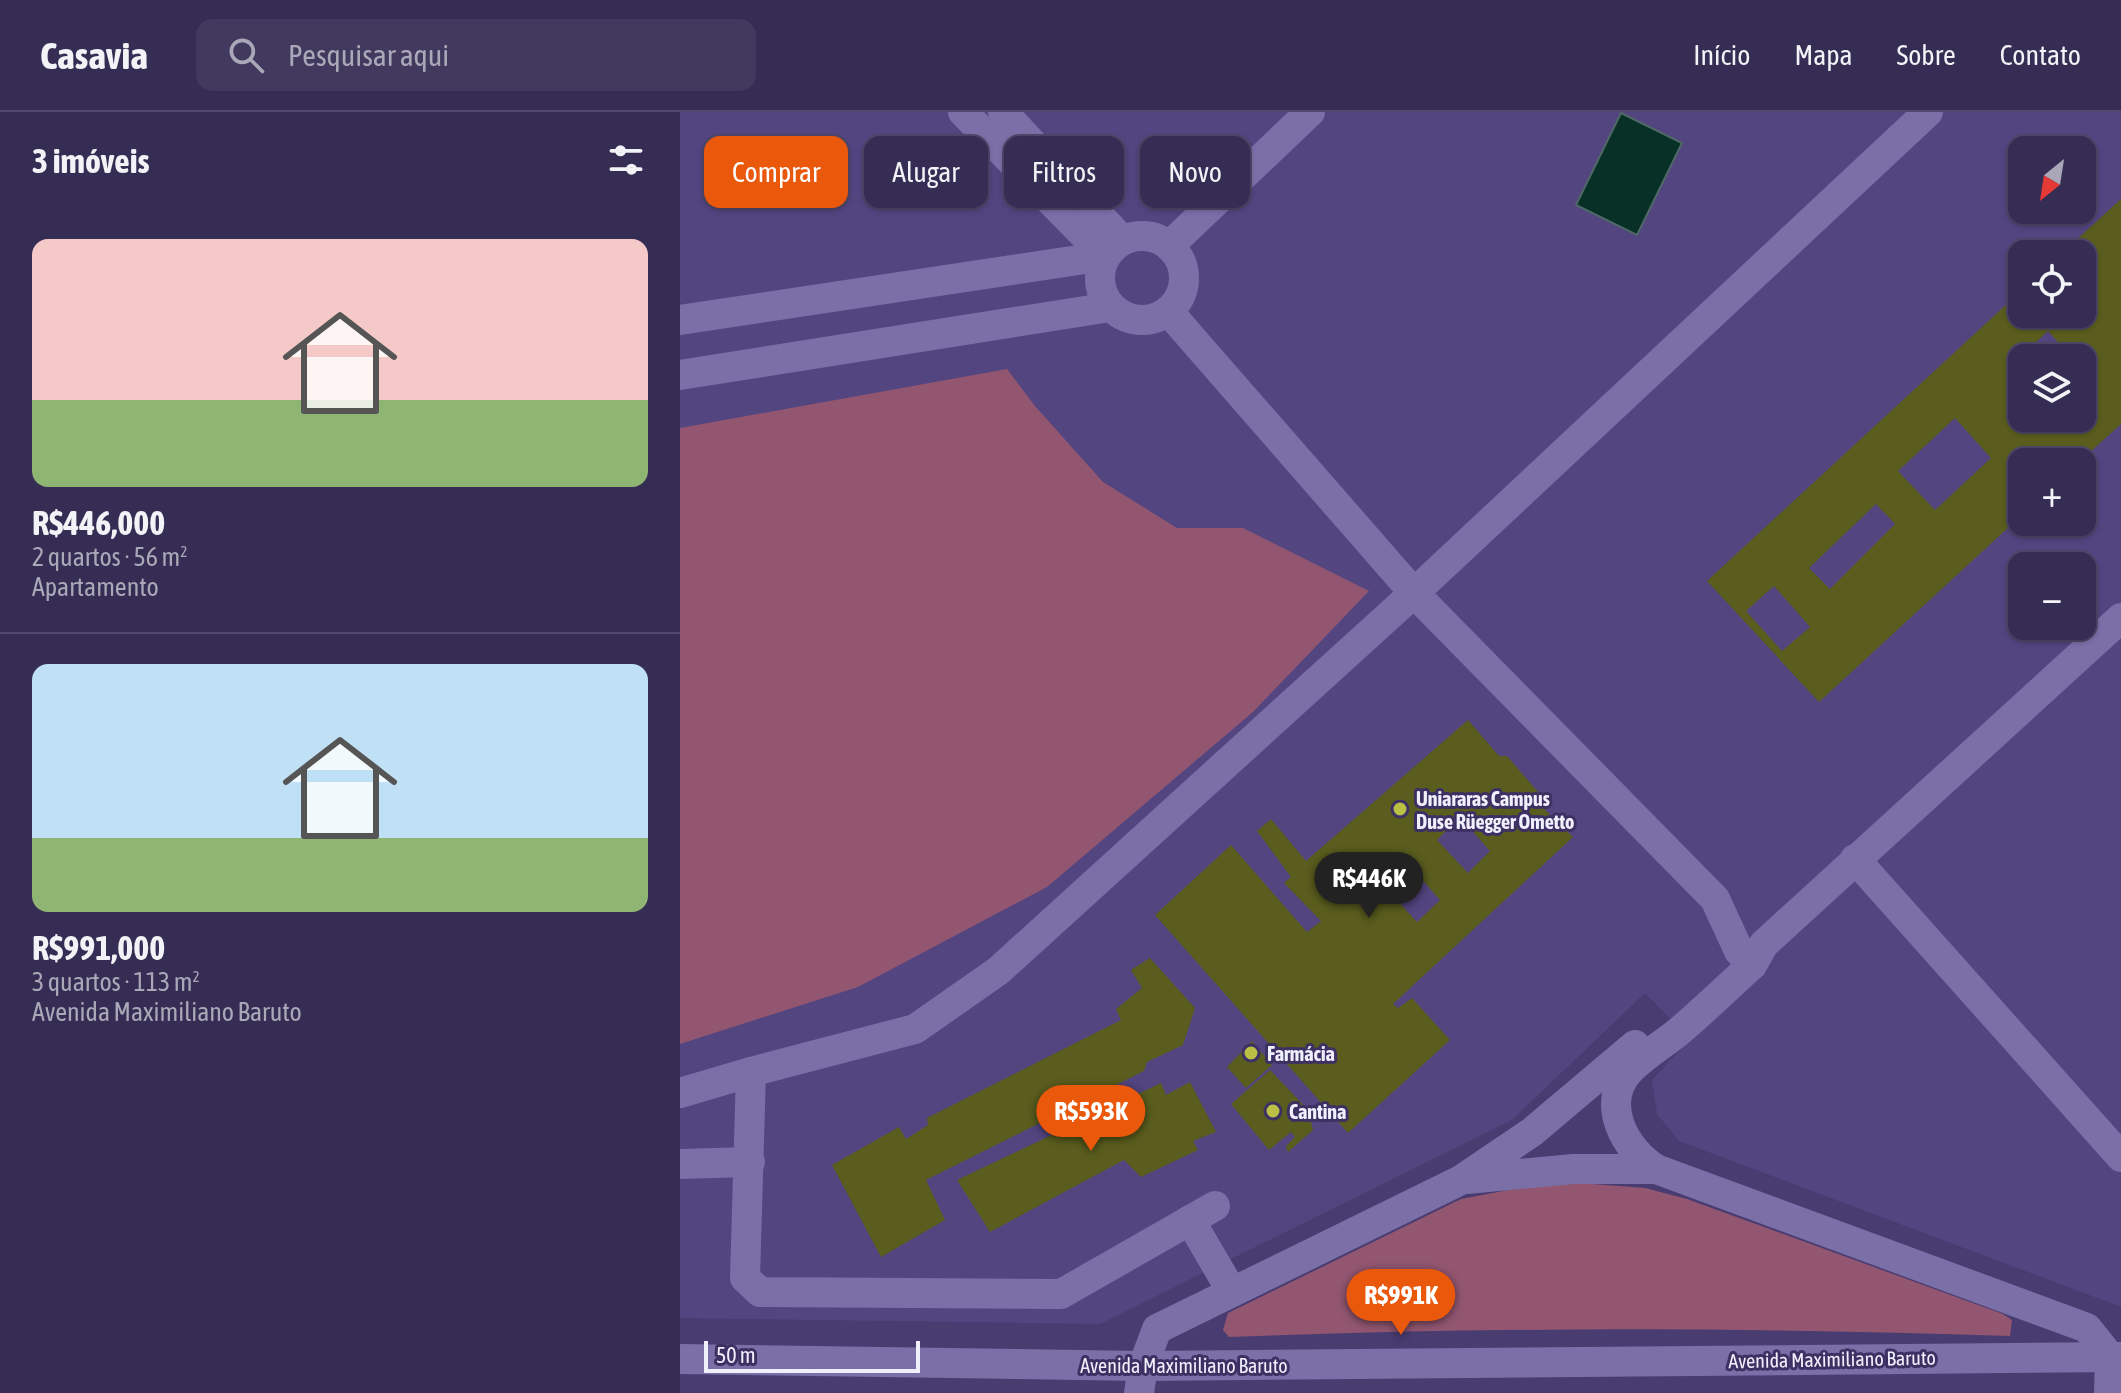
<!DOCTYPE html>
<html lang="pt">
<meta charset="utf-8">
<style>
:root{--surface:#362d54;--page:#41395e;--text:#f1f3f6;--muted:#aaa8b8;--line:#50496b;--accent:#ea580c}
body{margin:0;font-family:"Asap Condensed",sans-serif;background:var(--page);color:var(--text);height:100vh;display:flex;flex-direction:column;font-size:30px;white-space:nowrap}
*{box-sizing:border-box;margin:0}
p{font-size:26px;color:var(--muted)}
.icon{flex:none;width:44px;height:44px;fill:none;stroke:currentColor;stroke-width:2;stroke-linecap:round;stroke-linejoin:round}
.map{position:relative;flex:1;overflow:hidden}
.drawer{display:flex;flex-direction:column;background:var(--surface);width:680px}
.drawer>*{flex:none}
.guide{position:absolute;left:24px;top:24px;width:760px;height:72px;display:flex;gap:16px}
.needle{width:52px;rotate:210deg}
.tools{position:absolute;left:1328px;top:24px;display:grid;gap:16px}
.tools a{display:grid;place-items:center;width:88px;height:88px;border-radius:16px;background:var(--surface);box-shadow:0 2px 6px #0004,0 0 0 2px var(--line);font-size:40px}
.scale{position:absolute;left:24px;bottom:20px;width:216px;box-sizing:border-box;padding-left:8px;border:4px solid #f0effc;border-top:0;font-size:22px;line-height:28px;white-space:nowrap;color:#f0effc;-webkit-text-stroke:6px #3d3164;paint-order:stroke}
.price{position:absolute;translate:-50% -68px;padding:0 18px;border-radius:28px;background:var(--accent);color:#fff;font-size:26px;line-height:52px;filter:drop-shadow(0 2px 4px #0008)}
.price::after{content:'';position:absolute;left:50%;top:48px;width:24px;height:18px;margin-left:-12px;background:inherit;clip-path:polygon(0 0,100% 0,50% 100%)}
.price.current{background:#222;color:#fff}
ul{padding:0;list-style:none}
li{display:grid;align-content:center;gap:16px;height:424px;padding:0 32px}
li+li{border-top:2px solid var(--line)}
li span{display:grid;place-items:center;height:248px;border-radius:16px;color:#555}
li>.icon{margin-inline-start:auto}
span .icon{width:144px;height:144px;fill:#fffc;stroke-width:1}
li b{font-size:34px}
h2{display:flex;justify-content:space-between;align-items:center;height:96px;padding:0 32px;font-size:34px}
.tag{padding:0 28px;border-radius:16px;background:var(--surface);box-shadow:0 2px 6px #0004,0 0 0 2px var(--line);font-size:28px;line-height:72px}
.tag.current{background:var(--accent);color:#fff}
header{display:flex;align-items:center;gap:48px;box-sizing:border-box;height:112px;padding:0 40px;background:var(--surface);border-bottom:2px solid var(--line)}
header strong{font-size:38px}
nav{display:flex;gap:44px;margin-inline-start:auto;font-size:28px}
.search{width:560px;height:72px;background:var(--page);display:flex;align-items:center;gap:20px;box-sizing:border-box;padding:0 28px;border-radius:16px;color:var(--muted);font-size:30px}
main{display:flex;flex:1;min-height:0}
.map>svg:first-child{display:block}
.built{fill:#524580;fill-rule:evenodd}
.green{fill:#925671}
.water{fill:#083026;stroke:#4e6966;stroke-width:2}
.building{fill:#5a5d1d;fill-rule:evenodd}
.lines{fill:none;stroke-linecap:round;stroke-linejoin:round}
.minor{stroke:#7a6fa7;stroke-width:30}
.poi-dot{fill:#bac046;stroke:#3d3164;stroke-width:3}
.labels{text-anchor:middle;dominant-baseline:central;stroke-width:6;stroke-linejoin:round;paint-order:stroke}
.poi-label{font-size:20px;font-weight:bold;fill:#f0effc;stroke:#3d3164;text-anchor:start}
.street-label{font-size:20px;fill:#f0effc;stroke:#3d3164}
</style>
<header>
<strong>Casavia</strong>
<div class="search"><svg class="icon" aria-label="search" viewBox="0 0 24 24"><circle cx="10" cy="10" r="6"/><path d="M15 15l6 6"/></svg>Pesquisar aqui</div>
<nav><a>Início</a><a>Mapa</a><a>Sobre</a><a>Contato</a></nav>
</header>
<main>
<section class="drawer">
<h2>3 imóveis<svg class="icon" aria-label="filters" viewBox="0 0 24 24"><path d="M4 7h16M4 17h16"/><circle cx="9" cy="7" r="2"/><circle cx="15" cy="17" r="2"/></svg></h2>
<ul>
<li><span style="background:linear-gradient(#f6c9c9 65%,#8fb573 0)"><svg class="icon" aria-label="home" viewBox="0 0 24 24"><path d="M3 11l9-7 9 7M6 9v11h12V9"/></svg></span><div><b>R$446,000</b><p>2 quartos · 56 m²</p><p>Apartamento</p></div></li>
<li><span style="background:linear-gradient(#bfe0f5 70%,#8fb573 0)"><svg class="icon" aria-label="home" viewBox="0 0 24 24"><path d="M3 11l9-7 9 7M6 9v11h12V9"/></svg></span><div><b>R$991,000</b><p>3 quartos · 113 m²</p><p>Avenida Maximiliano Baruto</p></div></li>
</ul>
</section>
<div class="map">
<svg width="1441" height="1281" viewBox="0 0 1441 1281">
<rect width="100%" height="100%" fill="#483c70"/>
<path class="built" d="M0 0H1441V1195L999 1029 977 1002 972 968 1010 927 965 881 832 1008 420 1212 0 1206ZM1342 38H1402V98H1342ZM1342 142H1402V202H1342ZM1342 246H1402V306H1342ZM1342 350H1402V410H1342ZM1342 454H1402V514H1342Z"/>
<g class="green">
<polygon points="327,257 355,294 423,370 497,416 563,416 689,479 573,600 367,775 178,875 0,932 0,316"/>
<path d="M899 1071 965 1076 1007 1087 1323 1202 1332 1208 1330 1224C1070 1215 809 1215 549 1225L543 1218 548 1201 781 1087 839 1076Z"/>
</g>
<polygon class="water" points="941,1 1002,31 957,123 896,93"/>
<g class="building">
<path d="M1441 87V312L1399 350H1342V403L1139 590 1027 469 1342 178V202H1402V142H1381ZM1368 219 1392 246H1402L1405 260 1402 263V306H1342V249L1339 246ZM1275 306 1311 346 1255 398 1218 359ZM1196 392 1215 412 1150 477 1129 456ZM1094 474 1130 515 1102 539 1066 499Z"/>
<path d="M788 608 819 644H827L865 688 859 692 893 725 713 892 718 896 732 886 770 928 668 1021 475 803 551 733 627 820 641 809 604 771 611 765 577 719 591 707 626 749ZM780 705 810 739 788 761 757 728ZM730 754 760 788 737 810 707 777Z"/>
<polygon points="470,846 515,896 503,933 467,950 464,959 246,1068 265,1108 201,1145 152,1053 219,1015 226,1027 248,1013 247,1006 441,908 436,897 462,876 451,858"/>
<polygon points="572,929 592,953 566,976 547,955"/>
<polygon points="590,958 636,1006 631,1010 633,1018 608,1040 606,1034 615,1025 611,1020 589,1038 551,992"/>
<polygon points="510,970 536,1020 513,1029 518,1038 461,1065 444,1048 310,1120 277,1068 481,971 486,983"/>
</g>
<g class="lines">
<g class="minor">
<polyline points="283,0 425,144"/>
<polyline points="323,0 442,128"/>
<circle cx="462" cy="166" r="42"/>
<polyline points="489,134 630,0"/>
<polyline points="488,199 734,481 1035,787 1059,839 1072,853"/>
<polyline points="0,208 425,144"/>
<polyline points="0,263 430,195"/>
<polyline points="1175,747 1441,1045"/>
<polyline points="0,981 71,960"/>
<polyline points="0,1052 70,1050"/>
<polyline points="787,1067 893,1057 976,1057"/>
<polyline points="535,1094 381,1182 80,1180 65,1166 71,960 235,917 318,859 734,481 1248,0"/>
<polyline points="510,1108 552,1180"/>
<polyline points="0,1247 463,1254 1441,1245"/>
<polyline points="459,1281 463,1254 477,1217 781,1068 852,1020 955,933"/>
<path d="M1429 1281 1430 1245 1407 1216 976 1057C945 1038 919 991 950 958 966 942 987 930 1003 916 1027 895 1049 874 1072 853L1084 832 1441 506"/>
</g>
</g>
<g class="poi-dot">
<circle cx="720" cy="697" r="8"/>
<circle cx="571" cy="941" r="8"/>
<circle cx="593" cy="999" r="8"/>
</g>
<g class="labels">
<g class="poi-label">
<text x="736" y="686">Uniararas Campus<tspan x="736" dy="23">Duse Rüegger Ometto</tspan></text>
<text x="587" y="941">Farmácia</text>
<text x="609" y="999">Cantina</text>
</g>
<g class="street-label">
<text transform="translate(1152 1247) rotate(-1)">Avenida Maximiliano Baruto</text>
<text x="504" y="1253">Avenida Maximiliano Baruto</text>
</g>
</g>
</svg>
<div class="tools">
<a><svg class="needle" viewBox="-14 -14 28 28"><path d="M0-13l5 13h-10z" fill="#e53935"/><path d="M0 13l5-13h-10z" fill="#aaa8b8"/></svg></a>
<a><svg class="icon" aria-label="locate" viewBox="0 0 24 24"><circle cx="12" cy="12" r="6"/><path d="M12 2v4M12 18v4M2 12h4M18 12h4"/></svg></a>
<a><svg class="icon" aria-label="layers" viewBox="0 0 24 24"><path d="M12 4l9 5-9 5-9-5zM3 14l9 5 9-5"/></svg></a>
<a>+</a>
<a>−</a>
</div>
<div class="scale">50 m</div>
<b class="price current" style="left:689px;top:808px">R$446K</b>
<b class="price" style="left:411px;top:1041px">R$593K</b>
<b class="price" style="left:721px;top:1225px">R$991K</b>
<div class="guide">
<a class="tag current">Comprar</a>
<a class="tag">Alugar</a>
<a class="tag">Filtros</a>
<a class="tag">Novo</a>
</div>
</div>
</main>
